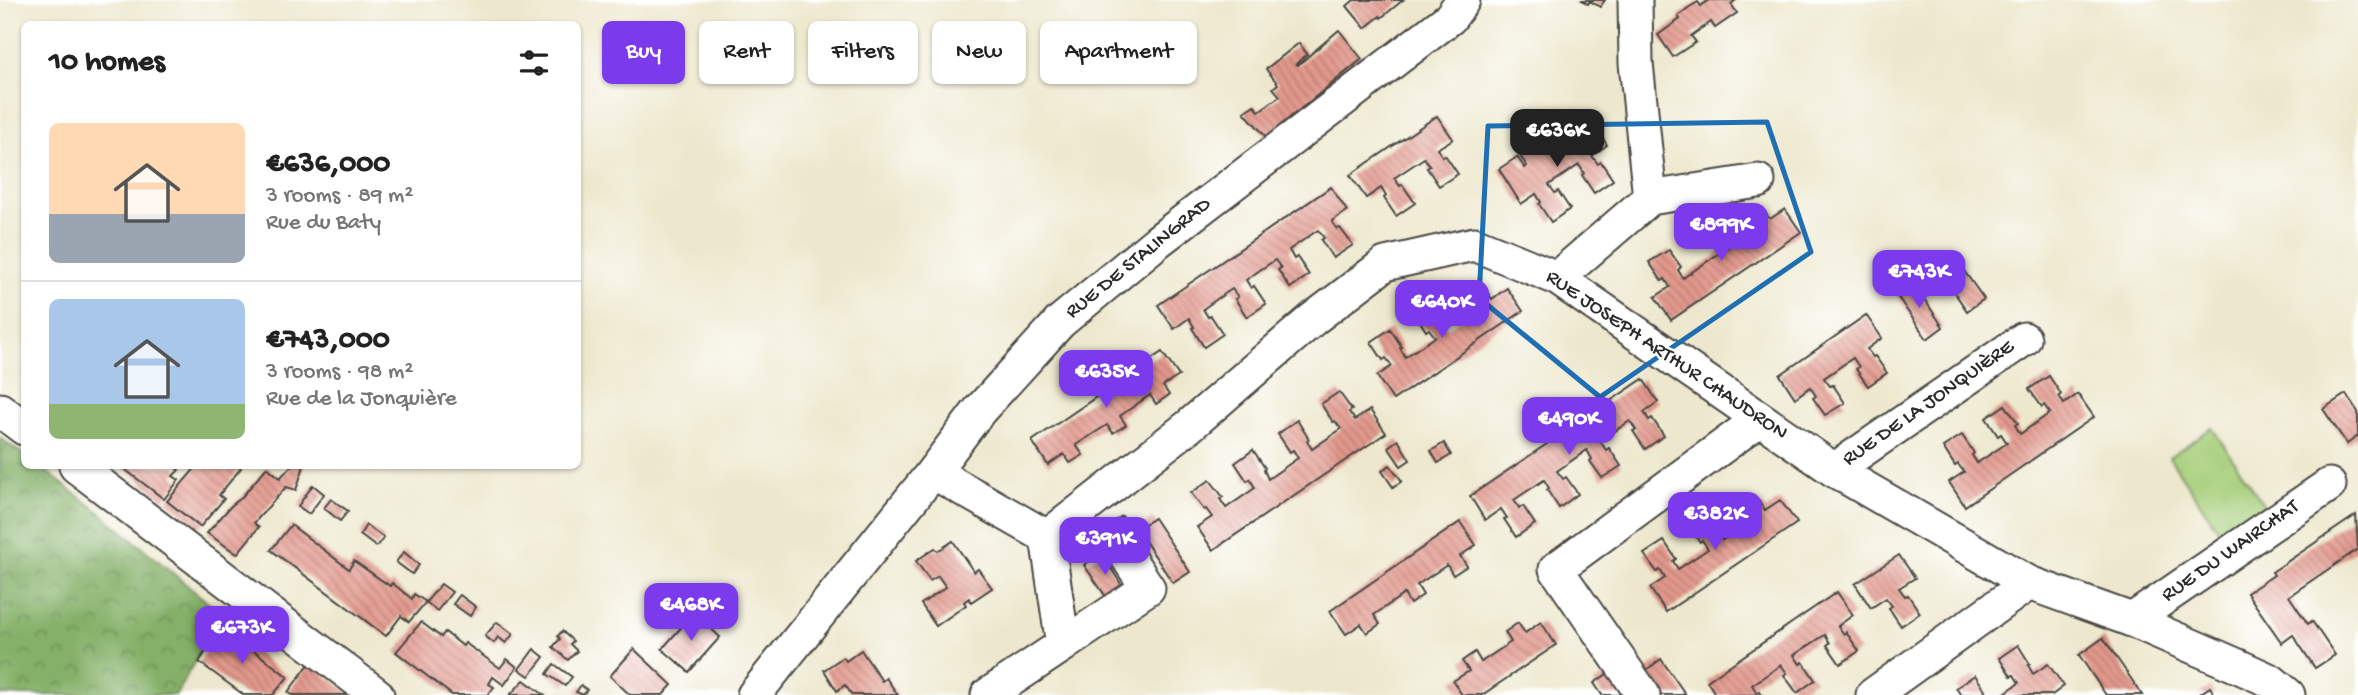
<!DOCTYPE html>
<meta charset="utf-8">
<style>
:root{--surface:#fff;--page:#f6f6f6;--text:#222;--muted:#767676;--line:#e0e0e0;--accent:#7c3aed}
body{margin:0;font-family:"Gochi Hand",sans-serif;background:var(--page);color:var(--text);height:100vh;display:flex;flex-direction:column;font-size:26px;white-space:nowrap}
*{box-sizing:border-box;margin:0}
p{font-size:23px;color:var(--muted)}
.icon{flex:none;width:38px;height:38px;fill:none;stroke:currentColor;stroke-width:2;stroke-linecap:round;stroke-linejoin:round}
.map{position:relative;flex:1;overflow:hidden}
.sheet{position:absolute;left:21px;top:21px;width:560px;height:448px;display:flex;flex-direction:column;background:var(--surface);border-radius:10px;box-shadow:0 2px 5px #0004}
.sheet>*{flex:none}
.banner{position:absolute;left:602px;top:21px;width:665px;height:63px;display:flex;gap:14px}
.price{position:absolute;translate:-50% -60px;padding:0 16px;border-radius:14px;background:var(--accent);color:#fff;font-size:23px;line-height:46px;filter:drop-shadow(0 2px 4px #0008)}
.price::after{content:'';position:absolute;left:50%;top:42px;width:21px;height:16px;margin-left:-10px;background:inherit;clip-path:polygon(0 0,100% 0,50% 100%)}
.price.on{background:#222;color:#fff}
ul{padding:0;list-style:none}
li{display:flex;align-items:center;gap:21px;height:175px;padding:0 28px}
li+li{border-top:2px solid var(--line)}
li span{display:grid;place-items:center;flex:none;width:196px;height:140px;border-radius:10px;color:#555}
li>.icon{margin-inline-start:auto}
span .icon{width:84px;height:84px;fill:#fffc;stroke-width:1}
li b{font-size:30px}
h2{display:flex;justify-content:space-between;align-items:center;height:84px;padding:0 28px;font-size:30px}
.tag{padding:0 24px;border-radius:10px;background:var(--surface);box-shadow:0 2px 5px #0004;font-size:24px;line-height:63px}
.tag.on{background:var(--accent);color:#fff}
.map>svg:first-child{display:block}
.forest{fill:url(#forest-crowns);stroke:#586e4a;stroke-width:2}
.pitch{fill:#a5cd78;stroke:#687c52;stroke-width:2}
.building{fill:url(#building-back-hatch)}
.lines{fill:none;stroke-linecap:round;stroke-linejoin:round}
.minor-casing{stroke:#484743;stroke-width:37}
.minor{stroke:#fff;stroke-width:33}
.marked{fill:none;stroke:#1f6fb2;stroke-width:5;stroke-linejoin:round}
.labels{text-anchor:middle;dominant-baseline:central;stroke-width:5;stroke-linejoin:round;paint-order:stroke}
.street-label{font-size:21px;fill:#2b2b2b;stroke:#fff}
</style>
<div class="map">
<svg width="2358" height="695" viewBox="0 0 2358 695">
<defs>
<pattern id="forest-crowns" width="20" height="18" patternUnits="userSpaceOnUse" patternTransform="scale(1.75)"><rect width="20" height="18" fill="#84b068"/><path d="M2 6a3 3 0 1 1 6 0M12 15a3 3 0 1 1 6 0" fill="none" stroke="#6c8f56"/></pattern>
<pattern id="building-back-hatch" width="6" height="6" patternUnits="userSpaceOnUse" patternTransform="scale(1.75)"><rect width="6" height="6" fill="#e3988c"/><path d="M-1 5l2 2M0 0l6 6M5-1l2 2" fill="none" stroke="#b87c73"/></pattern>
</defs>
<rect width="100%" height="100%" fill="#fff"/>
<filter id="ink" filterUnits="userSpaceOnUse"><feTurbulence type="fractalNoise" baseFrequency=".0143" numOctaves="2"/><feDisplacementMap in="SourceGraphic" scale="14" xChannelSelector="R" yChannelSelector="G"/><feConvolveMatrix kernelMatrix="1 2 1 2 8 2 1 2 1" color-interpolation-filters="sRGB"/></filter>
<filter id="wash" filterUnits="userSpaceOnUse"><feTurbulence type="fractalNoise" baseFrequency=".00686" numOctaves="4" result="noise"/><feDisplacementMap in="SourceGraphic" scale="28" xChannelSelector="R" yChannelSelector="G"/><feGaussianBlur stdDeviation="1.57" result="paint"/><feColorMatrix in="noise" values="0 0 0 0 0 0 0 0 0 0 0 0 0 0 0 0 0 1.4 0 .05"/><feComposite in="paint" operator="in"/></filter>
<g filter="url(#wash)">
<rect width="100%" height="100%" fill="#ede8cd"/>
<polygon class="forest" points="0,438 24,455 24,466 39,466 102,514 211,605 211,632 176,695 0,695"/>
<polygon class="pitch" points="2212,428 2264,505 2221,534 2169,457"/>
<g id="blocks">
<g class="building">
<polygon points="1354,0 1403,0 1381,18 1380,16 1365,28 1347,6"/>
<polygon points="1582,0 1605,0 1600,7 1590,1 1588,4"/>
<polygon points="1709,0 1736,0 1731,4 1737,13 1715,28 1711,22 1702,28 1691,36 1696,42 1673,57 1658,35 1680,19 1678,16 1688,8 1698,2 1701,6"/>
<polygon points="1339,30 1362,59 1266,137 1244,112 1254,105 1259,111 1280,96 1273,88 1278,84 1266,69 1299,43 1307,54 1296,64 1298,65"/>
<polygon points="1437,116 1453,139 1437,149 1443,157 1445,155 1458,174 1439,186 1427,168 1430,166 1424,158 1394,178 1400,186 1402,184 1415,203 1396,216 1384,198 1386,196 1381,188 1366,198 1350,175"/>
<polygon points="1592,122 1607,145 1592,156 1598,164 1601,162 1613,180 1594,193 1582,175 1584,173 1579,165 1549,185 1555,193 1558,191 1570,209 1551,222 1539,204 1541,202 1536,194 1521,204 1499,169 1517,157 1525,168 1527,166 1518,153 1539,139 1549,152"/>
<polygon points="1331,187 1347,211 1332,221 1337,229 1340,228 1353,245 1333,258 1321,240 1324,238 1318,230 1289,250 1294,259 1297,257 1309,275 1290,288 1278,270 1281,268 1275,260 1260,270 1246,280 1251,288 1254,286 1266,304 1247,317 1235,299 1238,297 1232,289 1217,299 1203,309 1208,317 1211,316 1223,334 1204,347 1192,328 1194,327 1189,318 1174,329 1158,305"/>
<polygon points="1785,209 1801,232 1671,320 1655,297 1670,287 1665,279 1662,281 1649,262 1669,250 1681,267 1678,270 1683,278 1756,228 1750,218 1763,210 1770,219"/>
<polygon points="1952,254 1984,299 1967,311 1936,265"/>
<polygon points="1912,281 1943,327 1927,339 1895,293"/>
<polygon points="1507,288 1523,311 1393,400 1377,376 1392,366 1386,358 1383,360 1371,342 1390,329 1402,347 1400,348 1405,357 1435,337 1429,329 1426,331 1414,312 1433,300 1446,318 1443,320 1448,328 1478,307 1472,298 1485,289 1492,299"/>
<polygon points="1866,315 1882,338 1867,349 1873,357 1875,356 1887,373 1868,386 1856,369 1859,367 1853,358 1824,378 1830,386 1833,385 1845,403 1825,415 1813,398 1816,396 1810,387 1795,398 1780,375"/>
<polygon points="1162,352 1179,376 1163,386 1169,395 1156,404 1150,395 1120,416 1126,425 1113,433 1107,425 1076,445 1083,455 1070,463 1064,454 1048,465 1032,441"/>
<polygon points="2049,376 2061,394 2059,396 2064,404 2078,394 2094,417 1965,506 1949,482 1964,472 1958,464 1955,466 1943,447 1962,435 1974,453 1972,455 1977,463 2007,443 2001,434 1998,436 1986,418 2005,405 2018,423 2015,425 2020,434 2050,413 2044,405 2042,407 2029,389"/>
<polygon points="1643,379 1658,402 1644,412 1649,420 1652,418 1664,436 1645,449 1633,431 1636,430 1630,421 1600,441 1606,450 1609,448 1621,466 1602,478 1590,461 1592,459 1587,450 1557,471 1563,479 1566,477 1578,494 1559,508 1547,490 1549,488 1544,480 1514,500 1519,508 1523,506 1535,524 1516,537 1504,519 1507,518 1501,509 1485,520 1470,496"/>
<polygon points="1339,392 1352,410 1349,412 1355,420 1370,410 1386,433 1213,550 1197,527 1212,517 1206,509 1204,510 1191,493 1210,480 1223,497 1220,499 1226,508 1255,488 1250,479 1247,481 1235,463 1253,450 1265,468 1264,470 1268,479 1298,458 1293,450 1290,452 1278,434 1297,420 1309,439 1307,441 1312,449 1341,429 1335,421 1333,422 1321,404"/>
<polygon points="2346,394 2358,412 2358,436 2347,444 2323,409"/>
<polygon points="1398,440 1410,460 1401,466 1388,447"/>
<polygon points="1444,443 1451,455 1438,463 1431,451"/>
<polygon points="1390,465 1402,481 1393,487 1382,471"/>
<polygon points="125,466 173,466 179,470 173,476 179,480 164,499 123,468"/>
<polygon points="197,466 238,466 241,468 219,495 224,499 200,527 167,501"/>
<polygon points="291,466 304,466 296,490 286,487 254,523 259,527 237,554 207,533 231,506 241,498 267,467 280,478"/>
<polygon points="313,485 324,494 309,514 298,506"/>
<polygon points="331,499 348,511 340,521 324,508"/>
<polygon points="1780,500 1797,523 1666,612 1650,588 1665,578 1660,570 1657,572 1644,554 1664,541 1676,559 1673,561 1678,569 1708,549 1702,540 1700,542 1687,524 1707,511 1719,529 1716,531 1722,540 1752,519 1745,510 1759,501 1765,510"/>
<polygon points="2356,515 2358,549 2289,596 2308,624 2312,621 2335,655 2315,668 2293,635 2282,643 2247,593 2274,575 2272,572"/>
<polygon points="1122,516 1133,533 1106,552 1094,535"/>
<polygon points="1154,518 1190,572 1173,583 1137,529"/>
<polygon points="1460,522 1476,545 1460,556 1467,566 1453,575 1447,565 1417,585 1423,595 1410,604 1404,594 1374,615 1380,624 1367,633 1361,624 1346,634 1330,611"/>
<polygon points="291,525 349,569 354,561 390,586 392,583 412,599 414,594 426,602 409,622 401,616 386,636 271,550"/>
<polygon points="366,525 384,538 376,547 360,535"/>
<polygon points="953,541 974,572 978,569 992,588 971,602 969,598 964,602 966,605 936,626 921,604 946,587 938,576 930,581 916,561 935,548 938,551"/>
<polygon points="404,552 419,565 412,574 396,562"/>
<polygon points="1101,553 1125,590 1109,601 1084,565"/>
<polygon points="1899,555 1915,578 1899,588 1905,596 1908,595 1920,613 1901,626 1889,608 1892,606 1886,598 1871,608 1855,584"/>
<polygon points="441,584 452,592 437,611 426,602"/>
<polygon points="1837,592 1853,615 1838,626 1844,634 1846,632 1859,651 1840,664 1827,645 1830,643 1825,635 1794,655 1800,664 1803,662 1815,680 1797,693 1784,675 1787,673 1781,665 1752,685 1757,693 1759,691 1762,695 1716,695 1707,681"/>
<polygon points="460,595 476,607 470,616 453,604"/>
<polygon points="694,613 720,637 689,672 662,649"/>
<polygon points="421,622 441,637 445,632 463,646 465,643 500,668 507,659 517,667 504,685 493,677 489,684 494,687 488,695 452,695 396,652"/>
<polygon points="497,622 513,634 506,643 498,637 494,643 485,636"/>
<polygon points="1541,622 1556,645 1482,695 1462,695 1453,681 1469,671 1462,661 1475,652 1481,662 1511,642 1505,632 1518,623 1525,633"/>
<polygon points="222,626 288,677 273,695 244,695 199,662"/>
<polygon points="562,631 573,641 570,644 577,651 568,660 553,647 560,639 558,636"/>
<polygon points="2103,638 2132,680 2142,695 2106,695 2079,655"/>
<polygon points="2018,645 2030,664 2028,665 2033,674 2048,664 2064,686 2052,695 2002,695 2019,683 2014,675 2011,676 1999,658"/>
<polygon points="534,649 544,657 529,676 519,669"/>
<polygon points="634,649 672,685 663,695 630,695 610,676"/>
<polygon points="861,650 882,681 886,678 898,695 852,695 845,685 837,691 824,670 843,657 846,661"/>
<polygon points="1661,659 1686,695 1662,695 1645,671"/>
<polygon points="310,663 351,695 292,695 288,692"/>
<polygon points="554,664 572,677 565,686 547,674"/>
<polygon points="1610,672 1626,695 1602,695 1594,683"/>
<polygon points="1975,675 1987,693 1961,695 1956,688"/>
<polygon points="524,680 544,695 510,695"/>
<polygon points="581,685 587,690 583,695 576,692"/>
<polygon points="2210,687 2215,695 2198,695"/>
</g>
</g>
</g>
<g filter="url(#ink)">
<use href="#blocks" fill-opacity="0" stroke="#484743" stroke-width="2"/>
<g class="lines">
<g class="minor-casing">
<g id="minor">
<polyline points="1635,0 1636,63 1650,198"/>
<polyline points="1557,278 1650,198 1758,181"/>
<polyline points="0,410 24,428"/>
<polyline points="76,466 377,695"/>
<polyline points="1834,470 2024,339"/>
<polyline points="933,472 1047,537 1188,427 1313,319 1385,264 1474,244 1557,278 1834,470 2029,583 2132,620 2240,667 2271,681 2288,695"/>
<polyline points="2132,620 2329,485"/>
<polyline points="1063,645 1148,588 1124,552"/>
<polyline points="754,695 933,472 979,411 1060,322 1158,241 1450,18 1463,0"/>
<polyline points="988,695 1063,645 1047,537"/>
<polyline points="1643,695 1556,569 1760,419"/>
<polyline points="1873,695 2029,583"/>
</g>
</g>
<use href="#minor" class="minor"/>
</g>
</g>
<path class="marked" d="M1767 122 1811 252 1600 397 1479 298 1488 126Z"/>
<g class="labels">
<g class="street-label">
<text transform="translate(1139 259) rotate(-39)">RUE DE STALINGRAD</text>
<text transform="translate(1666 356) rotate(34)">RUE JOSEPH ARTHUR CHAUDRON</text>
<text transform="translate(1929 404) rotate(-35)">RUE DE LA JONQUIÈRE</text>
<text transform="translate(2231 552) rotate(-35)">RUE DU WAIRCHAT</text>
</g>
</g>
</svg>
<b class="price on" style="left:1557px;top:169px">€636K</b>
<b class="price" style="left:1721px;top:263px">€899K</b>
<b class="price" style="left:1919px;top:310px">€743K</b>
<b class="price" style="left:1442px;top:340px">€640K</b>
<b class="price" style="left:1106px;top:410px">€635K</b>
<b class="price" style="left:1569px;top:457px">€490K</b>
<b class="price" style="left:1715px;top:552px">€382K</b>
<b class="price" style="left:1105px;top:577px">€391K</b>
<b class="price" style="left:691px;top:643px">€468K</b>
<b class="price" style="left:242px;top:666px">€673K</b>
<div class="banner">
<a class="tag on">Buy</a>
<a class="tag">Rent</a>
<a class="tag">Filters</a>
<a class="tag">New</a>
<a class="tag">Apartment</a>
</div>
<section class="sheet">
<h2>10 homes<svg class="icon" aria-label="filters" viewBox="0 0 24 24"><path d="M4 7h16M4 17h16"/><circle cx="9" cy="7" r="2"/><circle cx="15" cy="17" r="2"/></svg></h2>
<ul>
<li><span style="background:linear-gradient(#ffd9b3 65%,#9aa5b1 0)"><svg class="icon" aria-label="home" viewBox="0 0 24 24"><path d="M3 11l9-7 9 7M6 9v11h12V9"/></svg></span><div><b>€636,000</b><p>3 rooms · 89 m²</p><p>Rue du Baty</p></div></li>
<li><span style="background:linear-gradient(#a9c7e8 75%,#8fb573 0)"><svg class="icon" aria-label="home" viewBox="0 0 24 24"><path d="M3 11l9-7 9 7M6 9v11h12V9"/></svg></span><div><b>€743,000</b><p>3 rooms · 98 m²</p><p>Rue de la Jonquière</p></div></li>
</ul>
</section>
</div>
